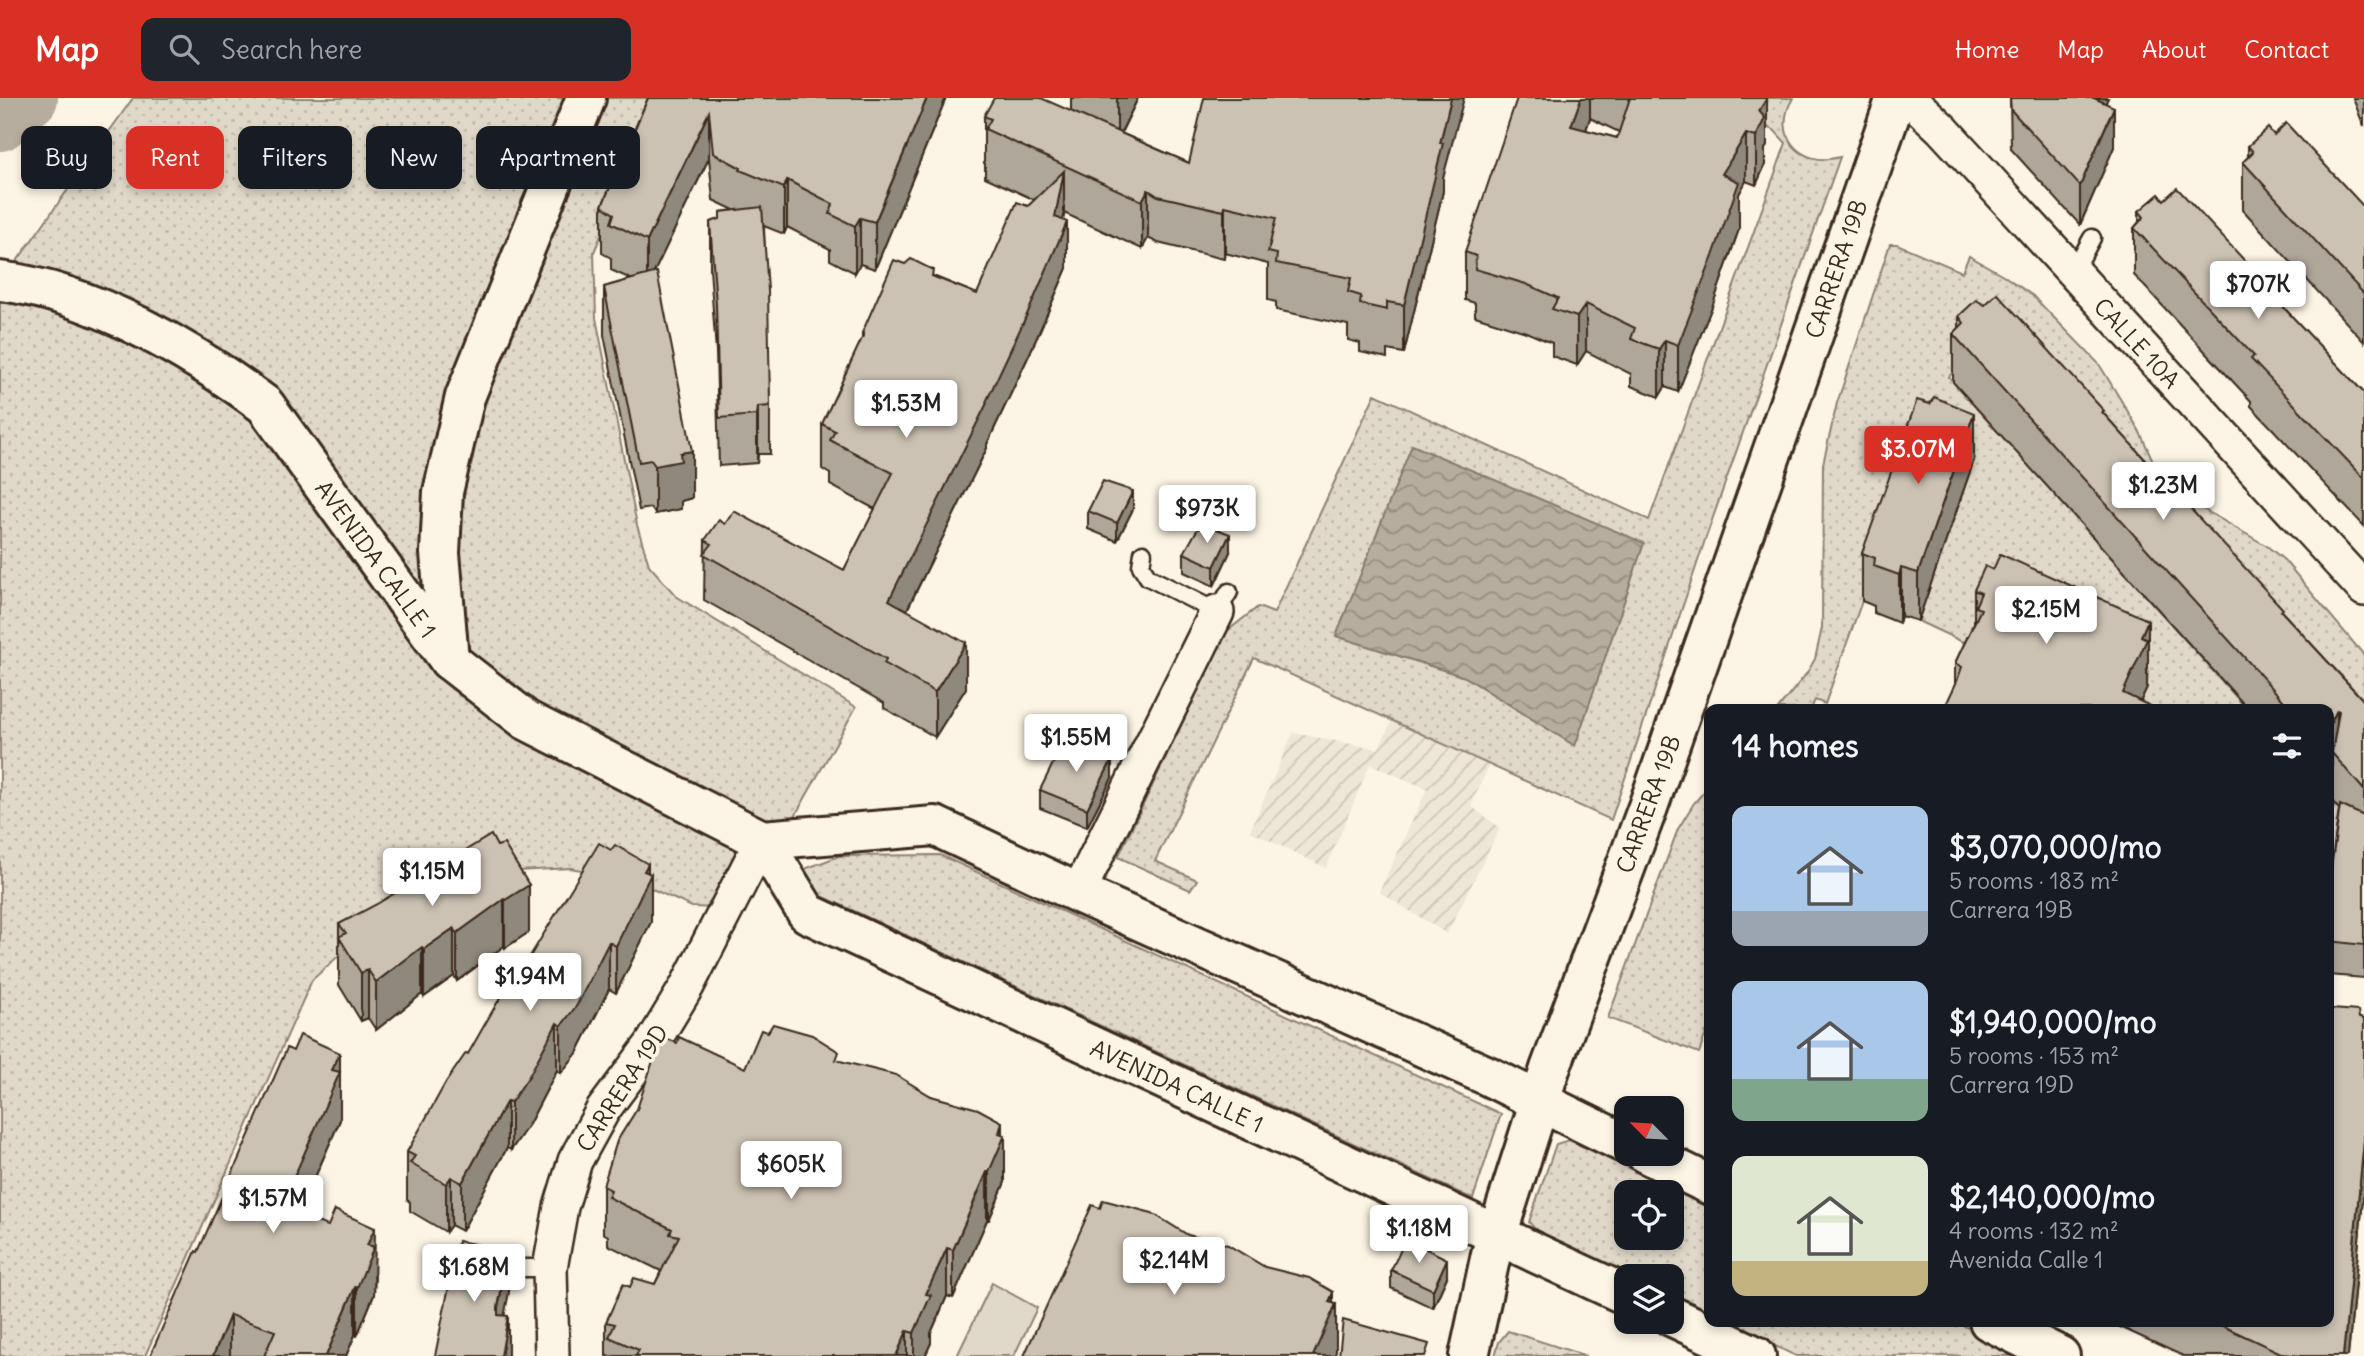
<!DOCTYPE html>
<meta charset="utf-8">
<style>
:root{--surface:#171b24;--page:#20242c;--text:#f1f3f6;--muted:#9ea1a6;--accent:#d93025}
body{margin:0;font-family:Delius,sans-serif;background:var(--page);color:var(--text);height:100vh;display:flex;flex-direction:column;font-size:26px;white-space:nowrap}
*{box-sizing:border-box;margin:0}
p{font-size:23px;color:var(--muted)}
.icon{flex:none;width:38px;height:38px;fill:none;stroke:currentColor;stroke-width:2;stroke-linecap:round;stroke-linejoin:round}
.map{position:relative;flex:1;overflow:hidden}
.panel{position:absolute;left:1704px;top:606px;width:630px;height:623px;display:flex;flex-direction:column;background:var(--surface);border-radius:14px;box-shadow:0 4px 10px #0003}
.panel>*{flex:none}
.hud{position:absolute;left:21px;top:28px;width:665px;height:63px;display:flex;gap:14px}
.needle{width:46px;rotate:294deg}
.tools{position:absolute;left:1614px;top:998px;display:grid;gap:14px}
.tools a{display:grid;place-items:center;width:70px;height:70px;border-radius:14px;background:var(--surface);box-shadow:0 4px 10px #0003;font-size:35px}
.price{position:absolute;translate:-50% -60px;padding:0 16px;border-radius:7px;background:#fff;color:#222;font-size:23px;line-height:46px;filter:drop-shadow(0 2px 4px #0008)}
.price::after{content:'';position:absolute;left:50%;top:42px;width:21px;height:16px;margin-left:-10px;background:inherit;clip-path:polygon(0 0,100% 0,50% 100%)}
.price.active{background:var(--accent);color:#fff}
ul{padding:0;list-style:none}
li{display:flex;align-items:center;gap:21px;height:175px;padding:0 28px}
li span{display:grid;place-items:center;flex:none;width:196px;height:140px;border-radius:14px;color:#555}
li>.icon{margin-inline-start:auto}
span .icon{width:84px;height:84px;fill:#fffc;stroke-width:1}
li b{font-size:30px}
h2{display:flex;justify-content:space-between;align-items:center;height:84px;padding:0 28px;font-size:30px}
.pill{padding:0 24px;border-radius:14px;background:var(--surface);box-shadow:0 4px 10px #0003;font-size:24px;line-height:63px}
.pill.active{background:var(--accent);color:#fff}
header{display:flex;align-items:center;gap:42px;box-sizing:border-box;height:98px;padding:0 35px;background:var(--accent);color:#fff}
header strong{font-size:33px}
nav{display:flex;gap:38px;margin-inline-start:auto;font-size:24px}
.search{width:490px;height:63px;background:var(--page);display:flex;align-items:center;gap:18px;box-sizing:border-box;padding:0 24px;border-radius:14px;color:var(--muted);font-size:26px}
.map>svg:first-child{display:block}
.industrial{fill:url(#industrial-furrows)}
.grass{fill:url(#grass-dots);stroke:#8e8173;stroke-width:2;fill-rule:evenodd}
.pitch{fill:#e0d8c8;stroke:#8e8173;stroke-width:2}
.water{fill:url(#water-waves);stroke:#85796b;stroke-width:2}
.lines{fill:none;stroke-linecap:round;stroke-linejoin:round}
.river{stroke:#b7ad9e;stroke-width:56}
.lane-casing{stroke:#3b2a1e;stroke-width:21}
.street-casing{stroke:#3b2a1e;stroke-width:38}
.secondary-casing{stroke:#3b2a1e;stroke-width:44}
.primary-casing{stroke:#3b2a1e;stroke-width:44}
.lane{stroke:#fcf5e5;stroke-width:16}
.street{stroke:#fcf5e5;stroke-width:33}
.secondary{stroke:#fcf5e5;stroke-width:38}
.primary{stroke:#fcf5e5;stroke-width:38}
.wall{fill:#afa79a;stroke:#3b2a1e;stroke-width:2;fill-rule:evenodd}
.shaded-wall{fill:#8f887d;stroke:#3b2a1e;stroke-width:2}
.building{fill:#ccc2b3;stroke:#3b2a1e;stroke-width:2}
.labels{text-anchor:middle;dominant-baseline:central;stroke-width:7;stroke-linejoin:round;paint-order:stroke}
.street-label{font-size:23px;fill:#3b2a1e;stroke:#fcf5e5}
</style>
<header>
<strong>Map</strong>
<div class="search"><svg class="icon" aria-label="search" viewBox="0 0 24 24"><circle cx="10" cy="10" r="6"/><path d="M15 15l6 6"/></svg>Search here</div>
<nav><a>Home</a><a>Map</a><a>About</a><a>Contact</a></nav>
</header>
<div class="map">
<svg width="2364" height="1258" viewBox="0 0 2364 1258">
<defs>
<pattern id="industrial-furrows" width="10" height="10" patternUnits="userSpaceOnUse" patternTransform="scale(1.75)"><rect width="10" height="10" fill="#eee6d6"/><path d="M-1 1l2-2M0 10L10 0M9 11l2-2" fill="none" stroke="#cdc5b7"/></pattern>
<pattern id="grass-dots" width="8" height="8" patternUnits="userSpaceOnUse" patternTransform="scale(1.75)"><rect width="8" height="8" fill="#e0d8c8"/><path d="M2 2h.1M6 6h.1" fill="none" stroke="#c1baab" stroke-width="1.8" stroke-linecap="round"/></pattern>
<pattern id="water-waves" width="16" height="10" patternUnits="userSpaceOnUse" patternTransform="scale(1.75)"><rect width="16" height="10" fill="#b7ad9e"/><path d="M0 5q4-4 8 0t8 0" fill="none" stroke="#968d80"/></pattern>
</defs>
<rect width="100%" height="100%" fill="#fcf5e5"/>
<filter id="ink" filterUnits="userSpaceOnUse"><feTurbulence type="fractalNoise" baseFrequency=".0143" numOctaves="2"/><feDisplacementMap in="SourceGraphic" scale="14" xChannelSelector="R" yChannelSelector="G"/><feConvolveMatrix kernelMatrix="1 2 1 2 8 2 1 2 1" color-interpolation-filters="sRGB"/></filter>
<g filter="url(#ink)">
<polygon class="industrial" points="1392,623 1489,667 1471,708 1500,730 1447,836 1379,794 1427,691 1370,666 1326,770 1250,733 1293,635 1378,651"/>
<g class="grass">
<polygon points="133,0 660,0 594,154 596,220 637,427 649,467 676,498 856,609 743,811 692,809 628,780 570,770 483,775 345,852 312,882 145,1258 0,1258 0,187"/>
<path d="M1703 0H1793C1771 37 1800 70 1840 59L1704 445 1611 722 1254 560 1155 763 1197 782 1190 792 1118 759 1226 534 1258 509 1274 515 1375 296 1649 422 1786 45 1774 32Z"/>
<polygon points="1890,146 1897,146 1962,174 1969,158 2003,177 2033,198 2099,266 2139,332 2158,374 2177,396 2267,448 2284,462 2364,557 2364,612 1959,266 1949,279 2247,611 2137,611 2147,589 2148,570 1967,546 1918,523 1917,350 1825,606 1815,602 1811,611 1778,611 1807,575 1815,561 1822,530 1823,366 1837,305"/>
<polygon points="1710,687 1710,924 1699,955 1608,920 1678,731 1694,705"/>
<polygon points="2329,700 2358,730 2329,821"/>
<polygon points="940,757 1501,1016 1473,1101 798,787 802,772 839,758"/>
<path d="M1569 1042 1710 1108V1217L1671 1199V1178H1627L1539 1136 1529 1124 1556 1046ZM1626 1094H1671V1139H1626Z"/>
<polygon points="1723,1223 1954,1223 2025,1258 1796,1258"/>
<polygon points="1508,1233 1586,1258 1495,1258 1499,1244"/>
</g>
<polygon class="pitch" points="992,1185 1037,1210 1014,1258 957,1258"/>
<polygon class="water" points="1412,347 1644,445 1575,648 1465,579 1336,538"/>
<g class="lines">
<polyline class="river" points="0,25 30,0"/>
<g class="lane-casing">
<g id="lane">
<polyline points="2073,175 2092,140"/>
<polyline points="1143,455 1141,468 1148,479 1217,514 1229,494"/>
<polyline points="507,1170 550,1170"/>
</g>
</g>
<g class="street-casing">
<g id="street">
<polyline points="1909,0 1942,31 2364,491"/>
<polyline points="1078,795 1217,514"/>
<polyline points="552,1258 550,1170 561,1109 575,1063 603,1012 652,946 687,888 762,742"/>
</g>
</g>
<g class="secondary-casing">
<g id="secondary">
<polyline points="449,562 440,455 443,394 465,299 586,0"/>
<polyline points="1469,1258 1491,1156 1550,971 1648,709 1896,0"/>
</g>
</g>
<g class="primary-casing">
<g id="primary">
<path d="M0 183C92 194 191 252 265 307L449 562 526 622 762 742 935 728 1078 795 1488 978 1626 1046"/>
<polyline points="762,742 807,815 1626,1197"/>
<polyline points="1645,1055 1710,1087"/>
<polyline points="1671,1218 1756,1258"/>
<polyline points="1989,1223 2060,1258"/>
</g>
</g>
<use href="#lane" class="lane"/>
<use href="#street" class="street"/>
<use href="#secondary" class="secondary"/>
<use href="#primary" class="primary"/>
</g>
<g class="wall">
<polygon points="648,0 946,0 875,171 860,166 855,175 830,162 830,151 787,129 784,136 764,128 770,308 770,356 758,356 757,365 719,368 716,254 710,171 710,124 720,122 720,114 734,112 713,102 709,60 654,174 692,400 681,403 681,411 655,416 651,410 639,412 604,237 604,189 631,181 611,172 611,160 602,155 602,108"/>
<polygon points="1071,0 1138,0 1121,35 1189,65 1443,80 1443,93 1404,255 1387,252 1387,260 1360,254 1360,245 1348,242 1348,227 1276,212 1276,204 1268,202 1268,166 1225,155 1224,161 1158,145 1148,140 1142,151 1064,115 1063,122 1067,170 1030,255 987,346 987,350 907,512 966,590 935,639 884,610 884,605 704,502 705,442 725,426 844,472 875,411 830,387 830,376 822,371 822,326 862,241 862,235 933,178 977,196 1028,108 1035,102 985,79 985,66 984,65 984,18 1071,13"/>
<path d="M1534 0H1767V48L1765 51V67L1756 87 1746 83 1739 96V131L1713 206 1678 294 1665 289 1659 299 1631 288V276L1586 253 1577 267 1552 258V245L1526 234 1475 218V205L1465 202V154ZM1590 20 1619 34 1617 40 1586 32Z"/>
<polygon points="2010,0 2106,5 2114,49 2080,127 2011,51"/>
<polygon points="2353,0 2364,0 2364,29"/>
<polygon points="2274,37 2364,109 2364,244 2243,112 2243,64 2248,59 2248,48"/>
<polygon points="2164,102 2286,212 2364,295 2364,428 2251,308 2251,303 2134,177 2134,130 2139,124 2139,113"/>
<polygon points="1959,218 2104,316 2283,515 2364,603 2364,880 2329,877 2329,785 2339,711 2332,703 2329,611 2248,611 1953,284 1953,236 1959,230"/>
<polygon points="1974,362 1918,523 1901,518 1899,525 1874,515 1874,508 1862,503 1862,455"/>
<polygon points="1133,411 1117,443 1088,431 1088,413"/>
<polygon points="1230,454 1214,488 1184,474 1184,455"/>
<polygon points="1974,492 2148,570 2147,572 2147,589 2140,603 1955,587 1955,565 1974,525"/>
<polygon points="1112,680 1087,729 1040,710 1040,692"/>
<polygon points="497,748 529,834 505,850 504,848 457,883 454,878 424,899 422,896 376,932 368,920 361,923 339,887 339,826"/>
<polygon points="611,752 648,775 651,824 616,895 609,891 577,955 561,975 557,972 529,1026 511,1052 507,1050 462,1133 451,1127 446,1134 410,1113 410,1104 407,1102 407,1054 468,956"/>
<polygon points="2359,920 2364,921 2364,1090 2348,1258 2183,1258 2107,1223 2329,1223"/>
<polygon points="839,963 931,998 1002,1036 1005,1084 989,1122 987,1122 953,1200 947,1198 931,1235 931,1245 925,1258 606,1258 606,1224 630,1189 655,1186 661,1173 608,1147 608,1138 603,1135 603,1088 745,970"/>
<polygon points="340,1003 340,1022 298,1118 375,1178 374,1197 357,1238 355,1237 346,1258 150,1258 198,1154"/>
<polygon points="1391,1172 1447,1179 1433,1210 1391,1190"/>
</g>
<g class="shaded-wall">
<polygon points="927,0 946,0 875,171 875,124"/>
<polygon points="1117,0 1138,0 1117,42"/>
<polygon points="1451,0 1464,0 1443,80 1443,93 1404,255 1404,207 1440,45"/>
<polygon points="1581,0 1590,0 1590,20 1571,76 1571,28"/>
<polygon points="1767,0 1767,48 1765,51 1765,67 1756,87 1756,39 1759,13"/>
<polygon points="2091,0 2108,0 2091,38"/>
<polygon points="2114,9 2114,49 2080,127 2080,88"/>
<polygon points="709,14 709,60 647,189 647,143"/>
<polygon points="1746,36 1746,83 1739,96 1739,131 1713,206 1678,294 1678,247 1722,76"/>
<polygon points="1064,73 1064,118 1059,143 1067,124 1067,170 1030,255 987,346 987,350 889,548 889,502 1055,119"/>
<polygon points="787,82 787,129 784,136 784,90"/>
<polygon points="1148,92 1148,140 1142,151 1142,103"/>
<polygon points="1225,108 1225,155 1224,161 1224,113"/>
<polygon points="860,120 860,166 855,175 855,128"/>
<polygon points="1586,206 1586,253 1577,267 1577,219"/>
<polygon points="1665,242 1665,289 1659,299 1659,251"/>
<polygon points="758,309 758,356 757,365 757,317"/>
<polygon points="1974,315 1974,362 1918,523 1918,475"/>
<polygon points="692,353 692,400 681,403 681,411 655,416 655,368 680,355"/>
<polygon points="1133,393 1133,411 1117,443 1117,425"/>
<polygon points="1230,436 1230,454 1214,488 1214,469"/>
<polygon points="1901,470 1901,518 1899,525 1899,477"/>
<polygon points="2148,522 2148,570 2147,572 2147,589 2137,611 2123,595 2141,538"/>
<polygon points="966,545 966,590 935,639 935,594"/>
<polygon points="2337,612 2337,660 2332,655 2332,671 2329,676 2329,628"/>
<polygon points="1112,662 1112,680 1087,729 1087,711"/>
<polygon points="648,766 648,781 651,776 651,824 616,895 616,848 644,773"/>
<polygon points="529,787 529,834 505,850 505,802"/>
<polygon points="504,801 504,848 457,883 457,835"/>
<polygon points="454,830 454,878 424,899 424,851"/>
<polygon points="609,844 609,891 577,955 561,975 561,928"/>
<polygon points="422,849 422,896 376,932 376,884"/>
<polygon points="368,872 368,920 361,923 361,875"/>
<polygon points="557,925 557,972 529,1026 511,1052 511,1004"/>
<polygon points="340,955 340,1022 280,1159 280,1111 332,972"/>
<polygon points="507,1003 507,1050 462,1133 462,1085"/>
<polygon points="1002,1024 1002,1043 1005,1037 1005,1084 989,1122 989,1074"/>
<polygon points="2364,1042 2364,1090 2348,1258 2343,1258"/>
<polygon points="987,1074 987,1122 953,1200 953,1152"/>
<polygon points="451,1079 451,1127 446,1134 446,1086"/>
<polygon points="375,1130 374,1197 357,1238 357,1190 367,1147"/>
<polygon points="947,1150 947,1198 931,1235 931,1245 925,1258 914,1258 914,1235 926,1196"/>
<polygon points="509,1152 509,1194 498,1250 498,1209"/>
<polygon points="1447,1161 1447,1179 1433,1210 1433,1192"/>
<polygon points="355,1189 355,1237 346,1258 326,1258"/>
<polygon points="1333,1194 1333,1213 1336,1206 1336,1254 1334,1258 1313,1258"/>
<polygon points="230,1217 230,1258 213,1258"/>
<polygon points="508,1218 508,1258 501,1258"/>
<polygon points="907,1233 907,1258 896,1258"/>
</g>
<g class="building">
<polygon points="648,0 927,0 875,124 860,120 855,128 830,116 833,106 787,82 784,90 740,72 741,70 713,55 709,14 647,143 611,125 614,116 602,108"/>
<polygon points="994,0 1041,0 1189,65 1204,0 1451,0 1440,45 1443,45 1404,207 1387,204 1387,212 1360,206 1361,198 1348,194 1351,180 1276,165 1277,156 1268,154 1276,120 1225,108 1224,113 1158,98 1148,92 1142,103 985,31 991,21 984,18"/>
<polygon points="1517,0 1581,0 1571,28 1617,40 1630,0 1767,0 1759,13 1765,20 1756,39 1746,36 1722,76 1739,84 1713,158 1678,247 1665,242 1659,251 1631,241 1635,230 1586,206 1577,219 1552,211 1558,200 1526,186 1475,171 1476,158 1465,154"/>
<polygon points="2010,0 2094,0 2114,9 2080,88 2011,12"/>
<polygon points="2286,25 2364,109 2364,196 2243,64 2253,54 2248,48 2268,30 2274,37"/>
<polygon points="1064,73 1055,119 1067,124 1030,210 986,304 987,305 889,502 966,545 935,594 884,565 886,561 704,456 712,446 705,442 719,422 725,426 734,413 844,472 893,375 830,342 835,333 822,326 864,236 862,235 894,162 905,166 911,161 933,172 932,178 977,196 1017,104 1028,108"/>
<polygon points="2177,90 2286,207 2284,210 2364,295 2364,380 2251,261 2254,258 2134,130 2144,119 2139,113 2159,96 2164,102"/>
<polygon points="762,109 768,192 770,308 758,309 757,317 719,320 716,206 710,124 720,121 720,114"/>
<polygon points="657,174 692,353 680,355 681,363 655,368 651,362 639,364 604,189"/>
<polygon points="1997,195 2104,313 2102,314 2162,380 2283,511 2281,513 2364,603 2364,692 2332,655 2339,613 2337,612 2329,628 2329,611 2291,611 1953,236 1964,225 1959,218 1976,202 1985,207"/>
<polygon points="1934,299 1974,315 1918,475 1901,470 1899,477 1874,468 1875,460 1862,455 1917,302 1930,306"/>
<polygon points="1103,383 1133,393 1117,425 1088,413"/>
<polygon points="1201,425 1230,436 1214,469 1184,455"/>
<polygon points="2000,456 2148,522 2141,538 2147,541 2123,595 2156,611 1944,611 1957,583 1962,569 1955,565 1981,511 1975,509 1981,495 1974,492 1985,468 1993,472"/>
<polygon points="1066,639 1112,662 1087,711 1040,692"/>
<polygon points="2340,707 2364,718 2364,847 2329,843 2329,785"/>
<polygon points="491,737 497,748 504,746 529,787 505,802 504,801 457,835 454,830 424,851 422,849 376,884 368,872 361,875 339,839 346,835 339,826 377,806"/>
<polygon points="599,745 611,752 615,747 648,766 644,773 651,776 616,848 609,844 577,907 561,928 557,925 529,978 511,1004 507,1003 462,1085 451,1079 446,1086 410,1065 415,1058 407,1054 446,984 466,955 468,956 497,905 529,860"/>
<polygon points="2331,911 2358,913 2359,920 2364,921 2364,1042 2343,1258 2302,1258 2283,1256 2212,1223 2329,1223 2329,918 2331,918"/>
<polygon points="773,926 812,937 839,954 836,962 896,977 931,998 978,1011 1002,1024 999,1035 1005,1037 989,1074 987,1074 953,1152 947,1150 926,1196 931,1197 914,1235 907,1233 896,1258 636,1258 639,1252 609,1239 615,1226 606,1224 623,1186 630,1189 634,1180 655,1186 679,1138 670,1136 672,1131 608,1099 611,1092 603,1088 617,1043 637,1011 654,960 667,941 677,945 679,939 745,970 761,932 768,934"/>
<polygon points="300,937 340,955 332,972 340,974 280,1111 328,1128 335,1112 375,1130 367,1147 374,1149 357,1190 355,1189 326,1258 264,1258 275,1233 230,1217 213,1258 150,1258 196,1153 198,1154 287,950 293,953"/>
<polygon points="1103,1102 1152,1115 1188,1137 1228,1147 1265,1169 1309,1180 1333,1194 1329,1204 1336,1206 1313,1258 1024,1258 1092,1107 1100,1110"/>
<polygon points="1406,1141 1447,1161 1433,1192 1391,1172"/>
<polygon points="458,1143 509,1152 498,1209 498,1217 508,1218 501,1258 435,1258"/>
<polygon points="1343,1222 1429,1246 1425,1258 1339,1258"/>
</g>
</g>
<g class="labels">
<g class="street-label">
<text transform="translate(1836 171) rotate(-71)">CARRERA 19B</text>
<text transform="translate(2137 245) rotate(47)">CALLE 10A</text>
<text transform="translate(376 461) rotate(54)">AVENIDA CALLE 1</text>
<text transform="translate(1648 706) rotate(-70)">CARRERA 19B</text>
<text transform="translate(1177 988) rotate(25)">AVENIDA CALLE 1</text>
<text transform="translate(622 990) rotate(-57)">CARRERA 19D</text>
</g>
</g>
</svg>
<div class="tools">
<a><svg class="needle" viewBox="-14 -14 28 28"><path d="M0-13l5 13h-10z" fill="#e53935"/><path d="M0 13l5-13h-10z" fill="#9ea1a6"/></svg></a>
<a><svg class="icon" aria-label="locate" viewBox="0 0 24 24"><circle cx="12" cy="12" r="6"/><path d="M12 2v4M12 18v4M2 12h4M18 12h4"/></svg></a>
<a><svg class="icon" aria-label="layers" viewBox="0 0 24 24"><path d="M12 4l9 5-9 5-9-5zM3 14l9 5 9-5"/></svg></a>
</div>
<b class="price" style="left:2258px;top:223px">$707K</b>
<b class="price" style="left:906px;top:342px">$1.53M</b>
<b class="price active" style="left:1918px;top:388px">$3.07M</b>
<b class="price" style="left:2163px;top:424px">$1.23M</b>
<b class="price" style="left:1207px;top:447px">$973K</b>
<b class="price" style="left:2046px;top:548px">$2.15M</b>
<b class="price" style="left:1076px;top:676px">$1.55M</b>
<b class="price" style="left:432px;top:810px">$1.15M</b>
<b class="price" style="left:530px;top:915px">$1.94M</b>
<b class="price" style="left:791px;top:1103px">$605K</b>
<b class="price" style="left:273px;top:1137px">$1.57M</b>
<b class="price" style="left:1419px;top:1167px">$1.18M</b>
<b class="price" style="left:1174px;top:1199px">$2.14M</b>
<b class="price" style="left:474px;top:1206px">$1.68M</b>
<div class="hud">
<a class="pill">Buy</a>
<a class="pill active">Rent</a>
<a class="pill">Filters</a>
<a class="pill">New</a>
<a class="pill">Apartment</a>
</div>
<section class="panel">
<h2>14 homes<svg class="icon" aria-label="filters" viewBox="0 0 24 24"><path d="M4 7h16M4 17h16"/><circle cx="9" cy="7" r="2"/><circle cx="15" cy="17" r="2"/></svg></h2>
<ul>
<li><span style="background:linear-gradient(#a9c7e8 75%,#9aa5b1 0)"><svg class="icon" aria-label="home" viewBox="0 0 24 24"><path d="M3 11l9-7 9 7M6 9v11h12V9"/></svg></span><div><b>$3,070,000/mo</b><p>5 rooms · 183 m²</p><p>Carrera 19B</p></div></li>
<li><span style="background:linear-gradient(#a9c7e8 70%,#7fa58c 0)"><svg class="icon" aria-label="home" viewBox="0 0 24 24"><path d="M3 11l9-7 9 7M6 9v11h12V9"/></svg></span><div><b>$1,940,000/mo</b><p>5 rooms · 153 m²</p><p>Carrera 19D</p></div></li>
<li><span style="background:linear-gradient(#dfe7d0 75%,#c2b280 0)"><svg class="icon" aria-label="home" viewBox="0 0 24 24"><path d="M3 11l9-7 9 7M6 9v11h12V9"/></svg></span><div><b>$2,140,000/mo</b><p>4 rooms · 132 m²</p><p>Avenida Calle 1</p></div></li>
</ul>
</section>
</div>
